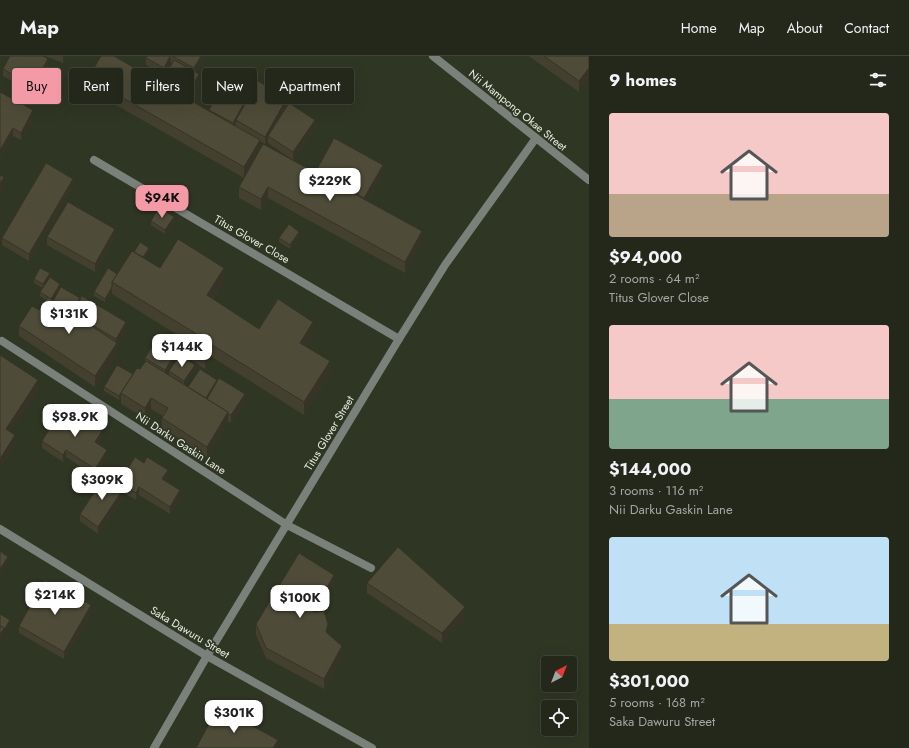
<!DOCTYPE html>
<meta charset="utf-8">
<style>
:root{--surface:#24281b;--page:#303428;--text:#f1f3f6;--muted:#a3a6a3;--line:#41443a;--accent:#f49aa6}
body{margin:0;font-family:Jost,sans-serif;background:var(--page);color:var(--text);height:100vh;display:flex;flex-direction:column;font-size:15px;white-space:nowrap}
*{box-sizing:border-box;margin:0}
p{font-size:13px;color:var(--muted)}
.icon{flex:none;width:22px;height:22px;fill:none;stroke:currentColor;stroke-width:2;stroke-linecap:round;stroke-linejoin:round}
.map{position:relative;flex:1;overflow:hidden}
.side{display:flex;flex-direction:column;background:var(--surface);width:320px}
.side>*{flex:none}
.top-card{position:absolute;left:12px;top:12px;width:380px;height:36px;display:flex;gap:8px}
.needle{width:26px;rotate:42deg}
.tools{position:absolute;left:541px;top:600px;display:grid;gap:8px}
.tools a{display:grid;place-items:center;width:36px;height:36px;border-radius:4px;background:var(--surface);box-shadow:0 4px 16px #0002,0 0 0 1px var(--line);font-size:20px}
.price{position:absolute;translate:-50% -34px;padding:0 9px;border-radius:8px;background:#fff;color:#222;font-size:13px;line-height:26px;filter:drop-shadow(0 1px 2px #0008)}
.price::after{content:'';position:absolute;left:50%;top:24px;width:12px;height:9px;margin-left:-6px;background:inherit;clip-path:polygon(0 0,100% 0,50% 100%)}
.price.on{background:var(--accent);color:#111}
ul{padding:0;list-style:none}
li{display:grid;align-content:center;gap:8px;height:212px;padding:0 20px}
li span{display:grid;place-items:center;height:124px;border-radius:4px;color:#555}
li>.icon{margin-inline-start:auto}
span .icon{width:72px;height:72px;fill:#fffc;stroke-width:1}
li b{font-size:17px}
h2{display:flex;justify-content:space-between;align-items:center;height:48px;padding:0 20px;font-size:17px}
.tag{padding:0 14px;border-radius:4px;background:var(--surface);box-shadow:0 4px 16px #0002,0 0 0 1px var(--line);font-size:14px;line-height:36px}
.tag.on{background:var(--accent);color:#111}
header{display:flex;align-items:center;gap:24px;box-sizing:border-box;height:56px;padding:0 20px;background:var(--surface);border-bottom:1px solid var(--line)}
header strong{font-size:19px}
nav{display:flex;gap:22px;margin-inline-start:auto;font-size:14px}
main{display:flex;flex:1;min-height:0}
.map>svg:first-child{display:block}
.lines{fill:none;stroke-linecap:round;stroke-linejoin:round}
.service{stroke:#7a817a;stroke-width:8}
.minor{stroke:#7a817a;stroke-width:8}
.wall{fill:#434030;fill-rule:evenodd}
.shaded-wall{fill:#373427}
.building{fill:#4e4b38;stroke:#373427}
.labels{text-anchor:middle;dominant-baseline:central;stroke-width:3.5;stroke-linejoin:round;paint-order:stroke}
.street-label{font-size:11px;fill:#e9ede2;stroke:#303624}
</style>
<header>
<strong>Map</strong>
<nav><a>Home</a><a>Map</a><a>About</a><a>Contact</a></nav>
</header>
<main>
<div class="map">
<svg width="589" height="692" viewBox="0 0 589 692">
<rect width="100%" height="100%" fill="#303624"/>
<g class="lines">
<polyline class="service" points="287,469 371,512"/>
<g class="minor">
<polyline points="433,0 589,124"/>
<polyline points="94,104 399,283"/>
<polyline points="2,285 287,469"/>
<polyline points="0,473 207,600 372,692"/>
<polyline points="154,692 207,600 399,283 445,209 536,82"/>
</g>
</g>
<g class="wall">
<polygon points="45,0 65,0 63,7"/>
<path d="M147 0H205L196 17 199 29 191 44 209 55V54L287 49 315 71 293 104 268 87V84L265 88 260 85V94L316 117V115L383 116 367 145 422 185 405 217 268 142 261 154 239 142V131L259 95 244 122 88 33V22L161 27 172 7H171L164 19 146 9V2ZM236 65V70L234 69Z"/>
<polygon points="529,0 589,0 579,36"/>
<polygon points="48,10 32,37 3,20 3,13"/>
<polygon points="0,36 33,62 21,84 13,80 0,102"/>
<polygon points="73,130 29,205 2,189 2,182"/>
<polygon points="151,165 174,165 165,178 151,169"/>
<polygon points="299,179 290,193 279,186 279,182"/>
<polygon points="47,181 115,181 95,216 47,189"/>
<polygon points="149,195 144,203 160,212 224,224 213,243 259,273 313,279 306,290 330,318 304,359 212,301 205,313 190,303 190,291 192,288 112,238 112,235 105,246 94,240 94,236"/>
<polygon points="50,221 44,230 60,232 52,244 53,245 80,244 126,273 117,289 117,297 95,331 19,280 19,270 39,254 46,244 40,240 40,236 43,232 34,227 34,223"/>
<polygon points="145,302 174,303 165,317 179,326 169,319 169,315 195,313 184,329 188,331 217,326 245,345 231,367 228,365 228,366 207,401 162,372 162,362 163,360 151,353 145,362 121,348 121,340 119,344 104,335 104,331 133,318 140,313 145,306"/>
<polygon points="102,383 98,388 107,401 95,420 66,401 63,406 42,392 42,385"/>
<polygon points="168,421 165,425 180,442 170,458 139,439 136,444 124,437 124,440 98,478 80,465 80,458 119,429 119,427"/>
<polygon points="367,527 465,562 442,587 367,537"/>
<polygon points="334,529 319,555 328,578 342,600 324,633 266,602 256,579 256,568"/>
<polygon points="91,557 64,603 19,577 19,570"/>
</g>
<g class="shaded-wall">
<polygon points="63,0 65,0 63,7"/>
<polygon points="170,0 171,7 164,19 164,12"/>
<polygon points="201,0 205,0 194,20 194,12"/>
<polygon points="48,3 48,10 32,37 32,30"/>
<polygon points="589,12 589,22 579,36 579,25"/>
<polygon points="199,18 199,29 186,52 186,42"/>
<polygon points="287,42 287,49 268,80 268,84 265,88 265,81"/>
<polygon points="243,49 243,52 233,71 233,67"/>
<polygon points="33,54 33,62 21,84 21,77"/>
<polygon points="315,64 315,71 293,104 293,96"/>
<polygon points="13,72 13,80 0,102 0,94"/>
<polygon points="260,84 260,94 244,122 244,111"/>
<polygon points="383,109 383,116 364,150 364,142"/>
<polygon points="4,121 4,131 0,138 0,128"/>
<polygon points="73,123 73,130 29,205 29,198"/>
<polygon points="268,131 268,142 261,154 261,143"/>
<polygon points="174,161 174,165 165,178 165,174"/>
<polygon points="115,173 115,181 95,216 95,208"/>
<polygon points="422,175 422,185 405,217 405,206"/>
<polygon points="299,176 299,179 290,193 290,189"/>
<polygon points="149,192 149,195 140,210 140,206"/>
<polygon points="224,212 224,224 207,252 207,239"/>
<polygon points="50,217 50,221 43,232 43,228"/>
<polygon points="60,228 60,232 51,247 51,243"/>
<polygon points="112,231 112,235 105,246 105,243"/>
<polygon points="126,266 126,273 117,289 117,297 95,331 95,320 116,289 116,283"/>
<polygon points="313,266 313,279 300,299 300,287"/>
<polygon points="212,289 212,301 205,313 205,300"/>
<polygon points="174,300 174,303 165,318 165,314"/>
<polygon points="330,305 330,318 304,359 304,346"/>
<polygon points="195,309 195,313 184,329 184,325"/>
<polygon points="133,318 121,337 121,340 119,344 119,340"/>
<polygon points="38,324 38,335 6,383 6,373"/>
<polygon points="217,324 217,328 207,344 203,346"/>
<polygon points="245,338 245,345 231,367 231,359"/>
<polygon points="151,342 151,353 145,362 145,352"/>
<polygon points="228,356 228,366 207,401 207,391"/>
<polygon points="102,375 102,383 95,393 95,386"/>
<polygon points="15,379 15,390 0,413 0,403"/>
<polygon points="66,394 66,401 63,406 63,399"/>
<polygon points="107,394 107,401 95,420 95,413"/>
<polygon points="168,414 168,421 162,430 162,423"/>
<polygon points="139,431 139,439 136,444 136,437"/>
<polygon points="124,432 124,440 98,478 98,471"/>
<polygon points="180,434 180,442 170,458 170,451"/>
<polygon points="8,501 8,508 0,520 0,513"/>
<polygon points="334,519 334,529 313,566 313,556"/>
<polygon points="91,549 91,557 64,603 64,596"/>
<polygon points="465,551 465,562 442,587 442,577"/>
<polygon points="10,564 10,568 4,578 4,574"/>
<polygon points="328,568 328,579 326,576"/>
<polygon points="4,572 4,580 0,586 0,579"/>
<polygon points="342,590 342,600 324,633 324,623"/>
<polygon points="278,684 278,692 273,692"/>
</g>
<g class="building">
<polygon points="10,0 43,0 48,3 32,30 3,13"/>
<polygon points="101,0 114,0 161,27 174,4 199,18 186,42 260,84 244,111 88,22"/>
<polygon points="147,0 170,0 164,12 146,2"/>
<polygon points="172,0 201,0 194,12"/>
<polygon points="544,0 589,0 589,12 579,25"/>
<polygon points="258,25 287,42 265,81 236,64"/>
<polygon points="219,35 243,49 233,67 209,54"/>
<polygon points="0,36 33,54 21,77 13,72 0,94"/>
<polygon points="289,47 315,64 293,96 268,80"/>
<polygon points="334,82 383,109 364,142 316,115"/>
<polygon points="263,88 422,175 405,206 268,131 261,143 239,131"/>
<polygon points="46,107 73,123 29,198 2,182"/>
<polygon points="0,119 4,121 0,128"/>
<polygon points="68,146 115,173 95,208 47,181"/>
<polygon points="159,151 174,161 165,174 151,165"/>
<polygon points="289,168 299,176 290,189 279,182"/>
<polygon points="178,183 224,212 207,239 259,273 278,243 313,266 300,287 330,305 304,346 212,289 205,300 190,291 198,279 112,226 132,195 160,212"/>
<polygon points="140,186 149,192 143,201 134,196"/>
<polygon points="40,212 50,217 43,228 34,223"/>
<polygon points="108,212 117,218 112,226 112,231 105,243 94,236"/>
<polygon points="50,221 60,228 51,243 40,236"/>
<polygon points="61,231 80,242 71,257 53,245"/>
<polygon points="82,240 126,266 116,283 80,262 72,257"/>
<polygon points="48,241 117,287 95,320 19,270 32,250 39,254"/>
<polygon points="154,287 174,300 165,314 145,302"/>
<polygon points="0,299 38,324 6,373 15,379 0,403"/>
<polygon points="180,299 195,309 184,325 169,315"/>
<polygon points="146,305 228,356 207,391 162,362 168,352 151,342 145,352 121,337 137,312 140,313"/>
<polygon points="117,309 133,318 119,340 104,331"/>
<polygon points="200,313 217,324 206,342 188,331"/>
<polygon points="219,322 245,338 231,359 228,358 228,356 207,343"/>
<polygon points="63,351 102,375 95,386 107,394 95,413 66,394 63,399 42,385"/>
<polygon points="135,401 144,407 147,401 168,414 162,423 180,434 170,451 139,431 136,437 119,427"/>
<polygon points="105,420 124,432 98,471 80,458"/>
<polygon points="398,491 465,551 442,577 367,527"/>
<polygon points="0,495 8,501 0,513"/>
<polygon points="299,497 334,519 313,556 324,555 328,568 326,576 342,590 324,623 266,592 256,568"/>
<polygon points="45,524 79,546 81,543 91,549 64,596 19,570"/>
<polygon points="0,558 10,564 4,574 4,572 0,570"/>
<polygon points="0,570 4,572 0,579"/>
<polygon points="218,651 278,684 273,692 196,692"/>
</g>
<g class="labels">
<g class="street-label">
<text transform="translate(518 54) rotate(39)">Nii Mampong Okae Street</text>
<text transform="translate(252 183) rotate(30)">Titus Glover Close</text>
<text transform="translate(329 377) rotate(-59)">Titus Glover Street</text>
<text transform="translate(181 387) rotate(33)">Nii Darku Gaskin Lane</text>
<text transform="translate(190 576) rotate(31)">Saka Dawuru Street</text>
</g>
</g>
</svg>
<div class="tools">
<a><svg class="needle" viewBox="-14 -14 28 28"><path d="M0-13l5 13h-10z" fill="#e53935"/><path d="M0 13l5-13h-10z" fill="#a3a6a3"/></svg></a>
<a><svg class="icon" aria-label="locate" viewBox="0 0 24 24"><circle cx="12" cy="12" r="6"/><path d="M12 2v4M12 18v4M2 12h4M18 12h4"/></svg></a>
</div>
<b class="price" style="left:330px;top:146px">$229K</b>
<b class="price on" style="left:162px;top:163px">$94K</b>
<b class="price" style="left:69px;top:279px">$131K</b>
<b class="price" style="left:182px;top:312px">$144K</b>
<b class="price" style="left:75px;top:382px">$98.9K</b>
<b class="price" style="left:102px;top:445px">$309K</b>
<b class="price" style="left:55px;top:560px">$214K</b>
<b class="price" style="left:300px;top:563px">$100K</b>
<b class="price" style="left:234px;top:678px">$301K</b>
<div class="top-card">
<a class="tag on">Buy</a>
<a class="tag">Rent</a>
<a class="tag">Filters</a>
<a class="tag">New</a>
<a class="tag">Apartment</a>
</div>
</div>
<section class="side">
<h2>9 homes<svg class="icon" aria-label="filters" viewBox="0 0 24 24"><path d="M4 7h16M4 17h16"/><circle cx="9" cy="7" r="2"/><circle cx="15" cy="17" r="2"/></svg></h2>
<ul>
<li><span style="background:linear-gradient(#f6c9c9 65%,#b9a48a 0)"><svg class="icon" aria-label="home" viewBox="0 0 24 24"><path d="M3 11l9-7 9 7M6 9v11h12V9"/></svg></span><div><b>$94,000</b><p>2 rooms · 64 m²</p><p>Titus Glover Close</p></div></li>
<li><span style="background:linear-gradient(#f6c9c9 60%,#7fa58c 0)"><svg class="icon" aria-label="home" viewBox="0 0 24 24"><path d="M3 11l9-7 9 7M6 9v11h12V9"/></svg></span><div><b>$144,000</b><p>3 rooms · 116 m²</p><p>Nii Darku Gaskin Lane</p></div></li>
<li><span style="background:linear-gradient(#bfe0f5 70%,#c2b280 0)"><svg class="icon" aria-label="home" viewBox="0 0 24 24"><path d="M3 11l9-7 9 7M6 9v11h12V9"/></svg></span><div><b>$301,000</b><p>5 rooms · 168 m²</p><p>Saka Dawuru Street</p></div></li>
</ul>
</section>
</main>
